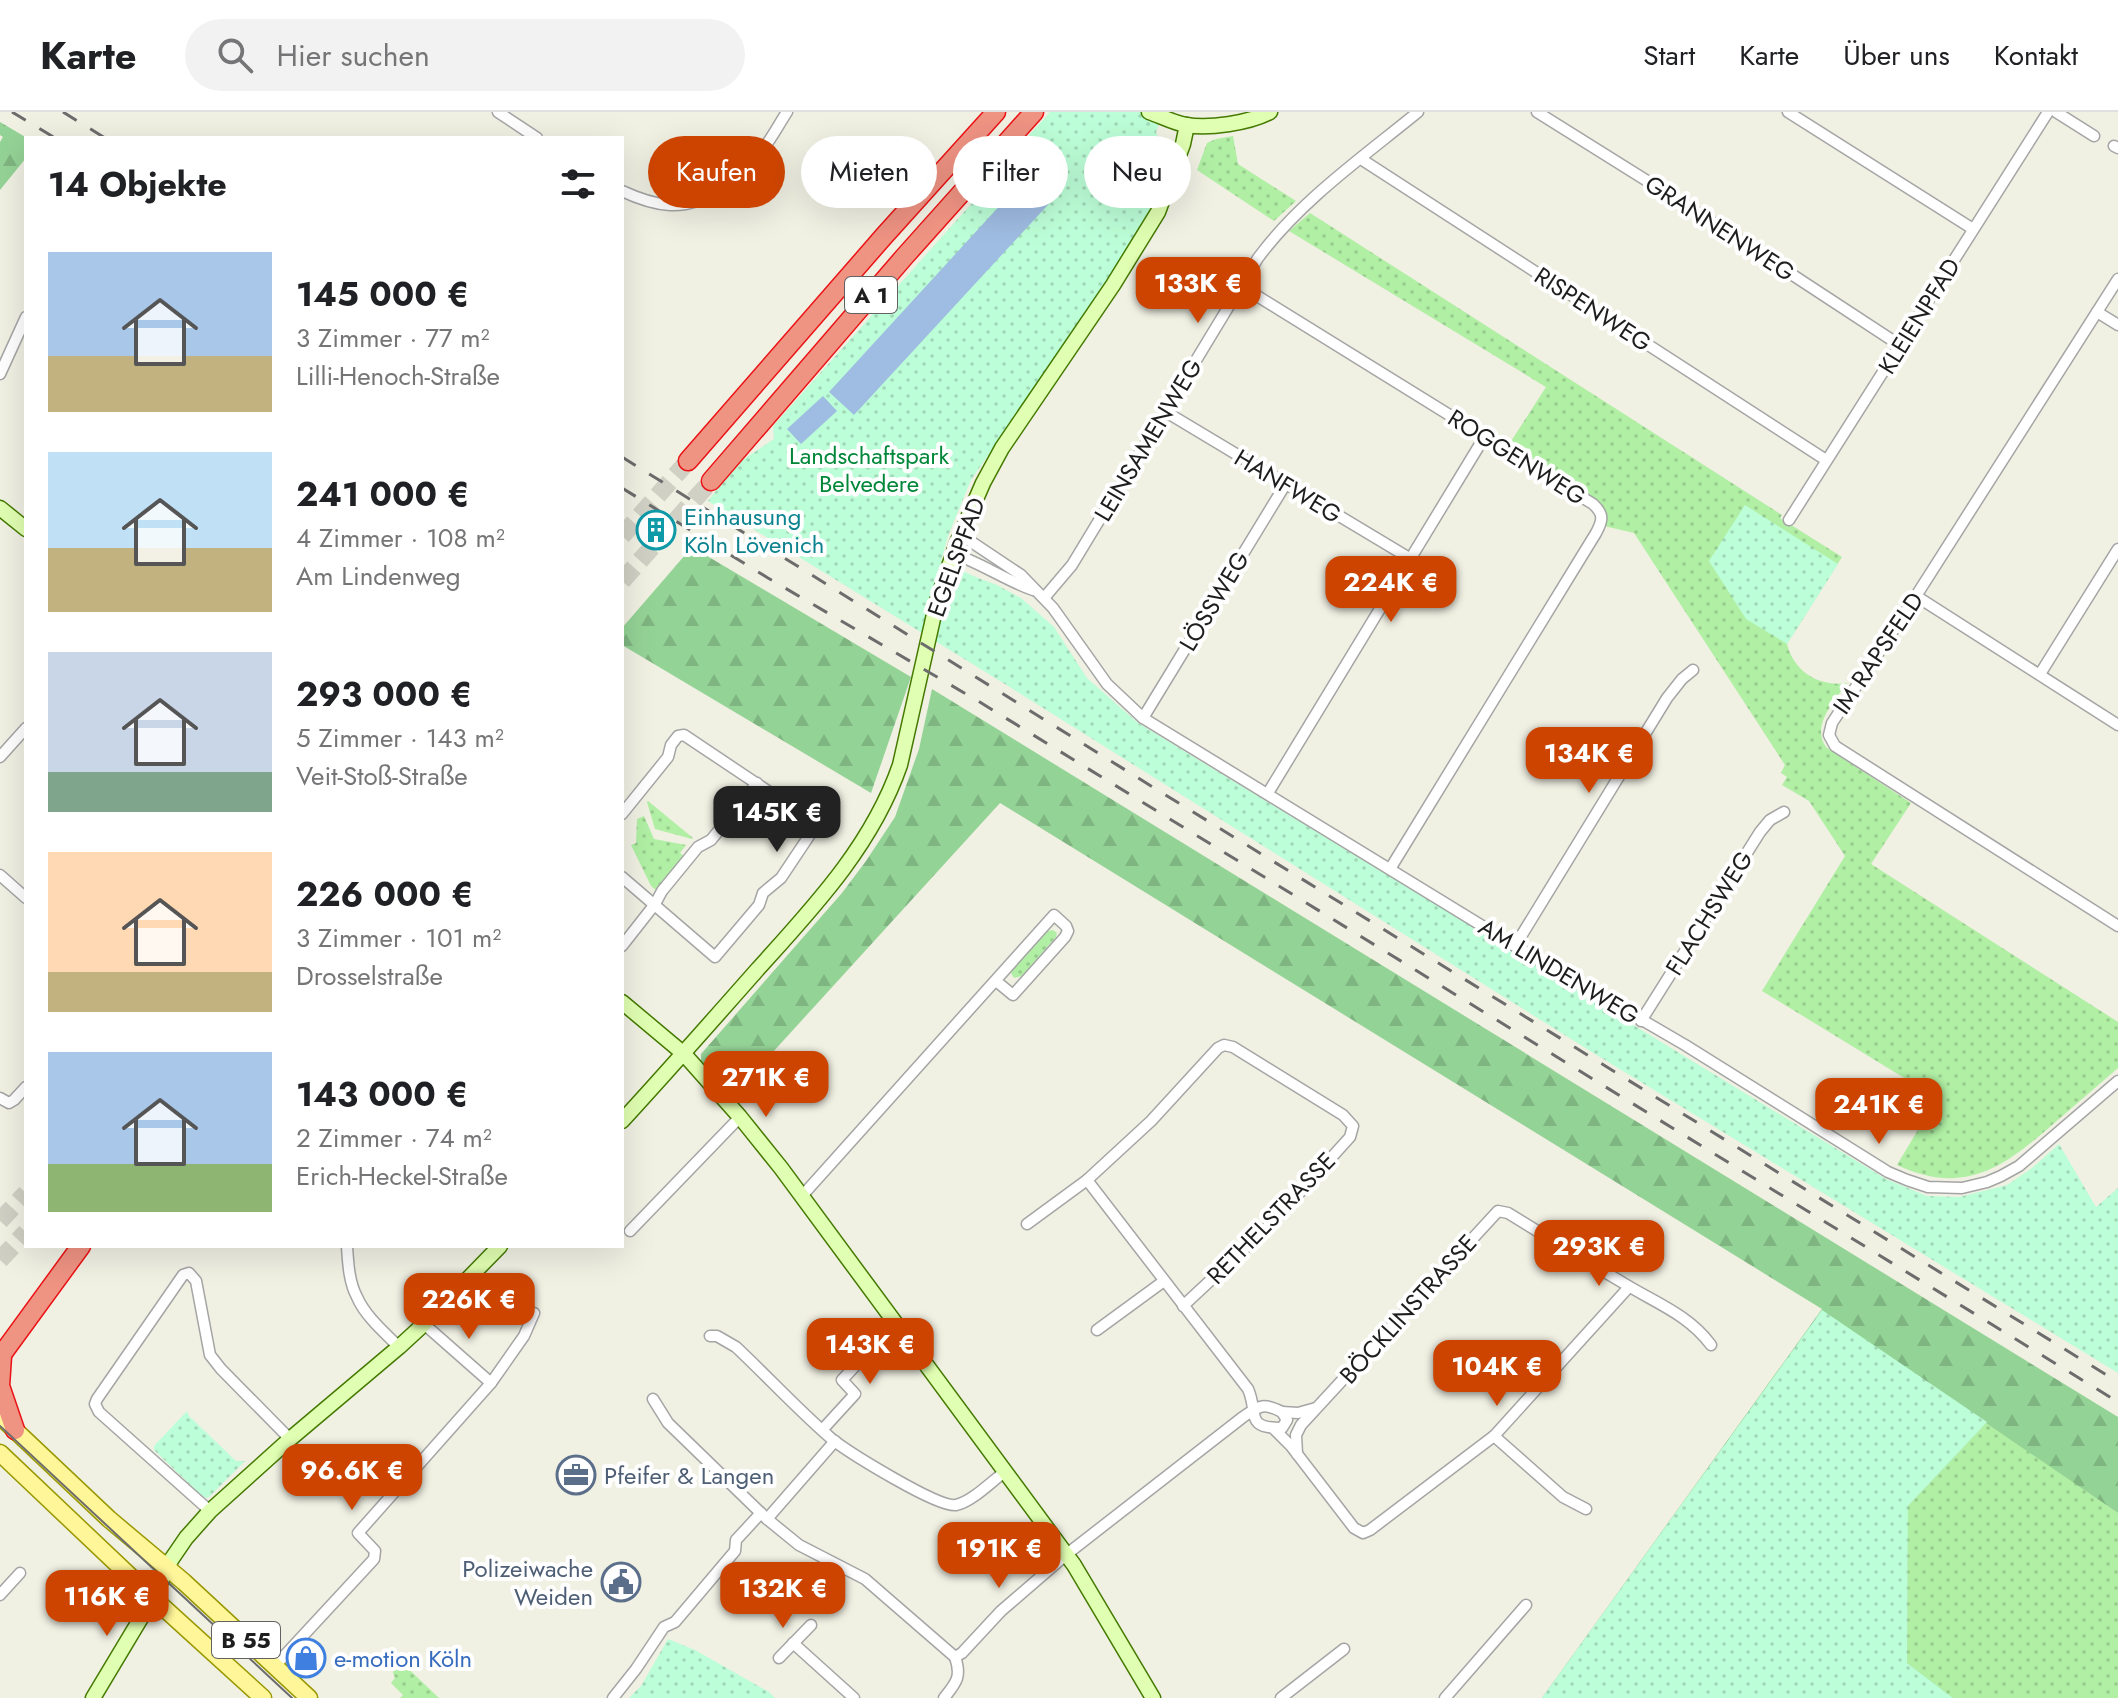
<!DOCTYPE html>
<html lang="de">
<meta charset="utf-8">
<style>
:root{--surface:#fff;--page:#f2f2f2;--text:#202124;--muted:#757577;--line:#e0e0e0;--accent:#c40}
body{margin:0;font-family:Jost,sans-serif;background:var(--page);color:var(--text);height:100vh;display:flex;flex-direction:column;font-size:30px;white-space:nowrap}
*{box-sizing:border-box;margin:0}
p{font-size:26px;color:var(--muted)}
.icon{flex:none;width:44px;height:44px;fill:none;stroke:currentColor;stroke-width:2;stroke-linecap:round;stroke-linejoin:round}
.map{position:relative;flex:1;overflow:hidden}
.side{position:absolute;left:24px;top:24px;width:600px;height:1112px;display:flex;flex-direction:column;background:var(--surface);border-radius:0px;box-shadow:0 8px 32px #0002}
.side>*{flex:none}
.top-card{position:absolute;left:648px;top:24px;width:760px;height:72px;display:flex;gap:16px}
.price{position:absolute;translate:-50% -68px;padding:0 18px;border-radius:16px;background:var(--accent);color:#fff;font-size:26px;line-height:52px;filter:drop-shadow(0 2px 4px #0008)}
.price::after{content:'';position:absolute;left:50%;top:48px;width:24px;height:18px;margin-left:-12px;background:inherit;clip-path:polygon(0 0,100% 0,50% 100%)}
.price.current{background:#222;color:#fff}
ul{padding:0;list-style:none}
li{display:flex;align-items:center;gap:24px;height:200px;padding:0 24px}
li span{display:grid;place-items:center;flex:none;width:224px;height:160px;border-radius:0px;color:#555}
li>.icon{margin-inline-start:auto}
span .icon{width:96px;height:96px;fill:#fffc;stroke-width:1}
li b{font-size:34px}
h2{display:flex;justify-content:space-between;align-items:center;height:96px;padding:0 24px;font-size:34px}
.chip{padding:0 28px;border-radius:36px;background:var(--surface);box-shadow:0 8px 32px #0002;font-size:28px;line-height:72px}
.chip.current{background:var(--accent);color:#fff}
header{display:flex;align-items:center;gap:48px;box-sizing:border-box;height:112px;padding:0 40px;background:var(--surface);border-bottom:2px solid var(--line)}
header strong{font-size:38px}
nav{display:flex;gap:44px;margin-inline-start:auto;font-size:28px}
.search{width:560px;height:72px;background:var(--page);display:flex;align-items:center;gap:20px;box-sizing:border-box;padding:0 28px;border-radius:44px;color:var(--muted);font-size:30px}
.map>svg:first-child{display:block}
.grass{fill:url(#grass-dots)}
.forest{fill:url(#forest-firs)}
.park{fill:url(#park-dots)}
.water{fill:#9fbce2}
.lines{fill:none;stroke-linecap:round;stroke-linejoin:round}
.highway-tunnel{stroke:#d0d0c5;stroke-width:18;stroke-dasharray:18 9;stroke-linecap:butt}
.street-casing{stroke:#a5a5a5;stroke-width:13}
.secondary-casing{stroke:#447a00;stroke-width:17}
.primary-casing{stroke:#989800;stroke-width:19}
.highway-casing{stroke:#eb1315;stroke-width:21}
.street{stroke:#fff;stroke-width:10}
.secondary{stroke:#e1ffb2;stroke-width:14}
.primary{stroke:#fff599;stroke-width:16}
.highway{stroke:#ef9383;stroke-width:18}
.tram{stroke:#6c6c6c;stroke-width:2}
.rail{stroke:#6c6c6c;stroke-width:3;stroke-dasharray:16 16;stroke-linecap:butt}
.labels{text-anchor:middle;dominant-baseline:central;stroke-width:8;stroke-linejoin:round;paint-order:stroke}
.shield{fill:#fff;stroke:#626262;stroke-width:2}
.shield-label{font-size:22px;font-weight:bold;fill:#1e1e1e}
.street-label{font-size:24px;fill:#1e1e1e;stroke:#fff}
.park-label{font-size:24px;fill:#018739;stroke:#fff}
.culture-label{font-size:24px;fill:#0d838f;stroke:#fff;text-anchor:start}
.service-label{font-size:24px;fill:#4e5e75;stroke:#fff;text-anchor:start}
.shop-label{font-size:24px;fill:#366cbe;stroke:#fff;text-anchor:start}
</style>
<header>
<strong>Karte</strong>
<div class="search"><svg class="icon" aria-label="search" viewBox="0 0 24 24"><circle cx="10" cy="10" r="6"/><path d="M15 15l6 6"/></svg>Hier suchen</div>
<nav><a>Start</a><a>Karte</a><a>Über uns</a><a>Kontakt</a></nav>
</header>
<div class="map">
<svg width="2118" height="1586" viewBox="0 0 2118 1586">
<defs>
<pattern id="grass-dots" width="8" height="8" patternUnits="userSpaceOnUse" patternTransform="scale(2)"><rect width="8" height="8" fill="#b0efa4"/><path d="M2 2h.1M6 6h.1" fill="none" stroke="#97cc8d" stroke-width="1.8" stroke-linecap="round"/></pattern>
<pattern id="forest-firs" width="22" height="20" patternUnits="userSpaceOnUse" patternTransform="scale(2)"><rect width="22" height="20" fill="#94d396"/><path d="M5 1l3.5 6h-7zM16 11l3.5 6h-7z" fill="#7fb581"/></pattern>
<pattern id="park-dots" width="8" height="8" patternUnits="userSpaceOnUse" patternTransform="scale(2)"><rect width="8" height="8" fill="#bcfed7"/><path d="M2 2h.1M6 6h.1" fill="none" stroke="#a1d9b8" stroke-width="1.8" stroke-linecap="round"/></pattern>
</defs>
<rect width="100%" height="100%" fill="#f0f0e3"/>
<g class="grass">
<polygon points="1233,24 1238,52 1296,89 1274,109 1197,58 1207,31 1216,27"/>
<path d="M1310 101 1782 403 1780 406 1842 445 1787 532C1794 560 1819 575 1847 571 1834 590 1811 613 1826 635L1911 691 1871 752 2118 910V956C2096 975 2074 994 2052 1013 2003 1056 1964 1084 1897 1053L1937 986 1762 879 1845 744 1809 689 1782 673 1787 665 1781 661 1785 653 1634 421 1604 414 1605 404 1508 334 1546 275 1289 119Z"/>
<polygon points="648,689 693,726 692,727 655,717 647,690"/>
<polygon points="644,704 654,727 686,733 680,741 685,745 657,779 651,774 631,733 636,731 637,707"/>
<polygon points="1053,818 1057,821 1056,825 1022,864 1014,866 1011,861 1013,857 1048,819"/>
<polygon points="1987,1310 2118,1401 2118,1586 1953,1586 1907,1552 1908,1394"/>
<polygon points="396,1545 439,1586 400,1586 403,1583 391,1571 395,1566 393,1561"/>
</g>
<g class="forest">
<polygon points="0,10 27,26 26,46 0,78 0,30 3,25 0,23"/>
<polygon points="692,435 911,565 871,681 622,533 622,516"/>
<polygon points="932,577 2118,1305 2118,1401 1986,1311 1908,1394 1907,1551 1953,1586 1542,1586 1822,1197 1000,691 762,952 754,945 741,959 745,964 731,979 701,949 701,942 842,781 866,749 895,705 919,637"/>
</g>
<g class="park">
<polygon points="1050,0 1162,0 1156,21 1167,43 1158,84 1134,133 971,368 948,424 941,449 978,466 997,473 1021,486 1054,515 1087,566 1138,611 1886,1067 1927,1084 1959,1085 2007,1073 2032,1056 2059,1032 2096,1095 2118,1076 2118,1261 1595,942 1000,569 708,389 738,351 774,327 773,314 998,62 1008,66 1025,28"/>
<polygon points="1745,393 1838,452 1787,532 1746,507 1709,449"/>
<polygon points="1822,1198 1987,1310 1908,1394 1907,1551 1953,1586 1542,1586"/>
<polygon points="187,1299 189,1304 236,1349 245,1349 208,1386 203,1385 154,1338 154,1334"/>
<polygon points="668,1527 695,1538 769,1580 775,1586 629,1586 641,1574"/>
</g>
<g class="water">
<polygon points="1029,58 1048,72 1057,83 854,303 829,280 1015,77"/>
<polygon points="823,284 837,299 801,332 787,317"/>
</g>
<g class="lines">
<g class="highway-tunnel">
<polyline points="622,424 688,349"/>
<polyline points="622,469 711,369"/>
<polyline points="0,1109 26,1081"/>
<polyline points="0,1148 26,1120"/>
</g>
<g class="street-casing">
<g id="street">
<polyline points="498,0 537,26"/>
<polyline points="1537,0 1692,97 1901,234"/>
<polyline points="1788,0 1973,117"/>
<polyline points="2056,0 2094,24"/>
<polyline points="2114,34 2118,36"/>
<polyline points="1361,47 1826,348"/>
<path d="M622 79C637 86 653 92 670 93 707 95 742 64 763 37 772 26 779 12 787 0"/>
<polyline points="2118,167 1916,484 1832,611 1829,623 1835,634 2118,814"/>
<path d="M1241 174 1593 392C1604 402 1603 408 1596 421L1390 757"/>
<polyline points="2097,200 2118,213"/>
<polyline points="0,262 26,205"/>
<polyline points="1166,300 1411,447"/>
<polyline points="1789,408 2048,0"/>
<polyline points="961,423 1021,463 1053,496 1107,572 1143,606 1515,834 1685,933 1888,1060 1907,1068 1928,1075 1962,1076 1987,1070 2001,1064 2019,1054 2118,969"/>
<path d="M954 442C981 451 1005 468 1033 478"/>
<polyline points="1916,484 2118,613"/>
<path d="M1044 486 1072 453 1258 146C1300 89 1363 45 1418 0"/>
<polyline points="2040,562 2118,437"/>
<polyline points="1143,606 1285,373"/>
<polyline points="0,645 26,616"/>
<polyline points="1268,681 1485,324"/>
<polyline points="622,702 668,645 671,633 678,624 684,623 817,712 781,766 763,781 759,793 715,845 622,765"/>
<polyline points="0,763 26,786"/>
<polyline points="622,834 655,792 662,779 698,735 711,728 757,671"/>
<polyline points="1515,834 1667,586 1682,567 1693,558"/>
<polyline points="1641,909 1760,720 1770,708 1784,700"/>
<polyline points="0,986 9,991 14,988 26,975"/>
<polyline points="802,1084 1054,803 1066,814 1068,819 1065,825 1013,883 996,869"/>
<polyline points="1027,1112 1087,1068 1151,1009 1218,936 1224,933 1233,935 1343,1003 1353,1014 1350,1025 1274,1109 1183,1194"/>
<polyline points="630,1119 740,1005"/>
<path d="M347 1134C348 1151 349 1170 357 1185 365 1204 385 1221 399 1235"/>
<polyline points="424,1212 491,1271"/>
<polyline points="1097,1218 1164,1169"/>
<path d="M710 1224H717L736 1235C768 1265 800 1300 833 1328 850 1341 938 1396 956 1393 972 1390 993 1368 1006 1359"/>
<path d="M653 1287 668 1311 767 1407 799 1433 865 1467 955 1545C962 1565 956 1571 944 1586"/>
<polyline points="1282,1300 1298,1301 1316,1296"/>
<polyline points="1273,1316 1291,1334 1354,1416 1363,1421 1370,1418 1494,1324 1629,1175"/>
<polyline points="823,1317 855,1282 842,1268 895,1211"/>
<polyline points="1494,1324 1563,1385 1586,1397"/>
<path d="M1297 1342 1296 1323 1301 1313 1498 1099 1508 1101C1547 1125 1586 1149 1625 1172 1656 1191 1689 1203 1711 1233"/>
<polyline points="210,1399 99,1300 95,1292 97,1287 183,1163 189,1161 196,1169 210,1243 221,1257 290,1327"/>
<polyline points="767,1407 835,1329"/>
<polyline points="0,1483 20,1461"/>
<polyline points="793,1531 854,1586"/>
<path d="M955 1545 962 1541 1001 1499 1067 1442 1243 1305C1259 1294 1263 1290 1282 1300L1287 1308 1282 1316C1244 1316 1259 1302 1248 1277L1087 1068"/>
<polyline points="779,1546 811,1513"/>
<polyline points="274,1555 374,1447 375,1439 358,1421 491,1271 524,1224 534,1201"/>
<polyline points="613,1586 636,1557 664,1515 675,1510 735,1439 736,1428 761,1401"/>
<polyline points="1281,1586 1344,1537"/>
<polyline points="1445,1586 1526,1493"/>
</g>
</g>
<g class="secondary-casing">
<g id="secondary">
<path d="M1149 0C1161 4 1174 11 1186 13 1209 17 1249 11 1270 0"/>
<polyline points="0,396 26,417"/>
<polyline points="622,890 684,942 740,1005 781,1056 1074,1453 1153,1586"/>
<path d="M622 1009C668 959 712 909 757 858 813 796 872 734 900 653L937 489 957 431 983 371 1002 336 1113 173 1158 100 1183 32 1187 13"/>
<polyline points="93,1586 153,1486 171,1448 186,1426 210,1399 290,1327 399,1235 424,1212 500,1134"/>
</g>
</g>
<g class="primary-casing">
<g id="primary">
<polyline points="0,1304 109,1407 184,1470 309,1586"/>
<polyline points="0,1341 153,1486 263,1586"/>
</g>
</g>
<g class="highway-casing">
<g id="highway">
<polyline points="688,349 884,124 996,0"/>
<polyline points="711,369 905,144 1034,0"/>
<polyline points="2,1244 0,1274 15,1318"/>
<polyline points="0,1245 81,1134"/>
</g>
</g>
<use href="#street" class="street"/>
<use href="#secondary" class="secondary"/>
<use href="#primary" class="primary"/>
<use href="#highway" class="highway"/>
<polyline class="tram" points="0,1314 292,1586"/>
<g class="rail">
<polyline points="12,0 55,26"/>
<polyline points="63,0 105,26"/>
<polyline points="622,345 1151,674 2118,1270"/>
<polyline points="622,376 768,466 978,589 2118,1290"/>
</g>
</g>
<defs>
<g id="building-ring" transform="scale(2)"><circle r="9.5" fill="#fff" stroke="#0f9aa8" stroke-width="1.5"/><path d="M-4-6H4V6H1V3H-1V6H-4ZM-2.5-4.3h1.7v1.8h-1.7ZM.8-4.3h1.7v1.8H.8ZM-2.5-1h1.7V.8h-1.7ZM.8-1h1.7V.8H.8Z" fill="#0f9aa8"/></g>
<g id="office-ring" transform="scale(2)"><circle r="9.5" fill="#fff" stroke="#5c6f8a" stroke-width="1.5"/><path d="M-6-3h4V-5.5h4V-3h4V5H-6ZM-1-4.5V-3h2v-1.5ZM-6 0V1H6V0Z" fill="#5c6f8a"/></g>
<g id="civic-ring" transform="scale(2)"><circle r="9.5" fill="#fff" stroke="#5c6f8a" stroke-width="1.5"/><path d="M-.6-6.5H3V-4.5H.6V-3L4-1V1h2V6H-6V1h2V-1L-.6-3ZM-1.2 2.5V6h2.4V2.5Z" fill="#5c6f8a"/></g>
<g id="shop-ring" transform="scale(2)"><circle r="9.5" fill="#fff" stroke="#3f7fe0" stroke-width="1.5"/><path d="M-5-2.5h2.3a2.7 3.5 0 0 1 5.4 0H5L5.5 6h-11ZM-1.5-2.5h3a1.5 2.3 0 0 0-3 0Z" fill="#3f7fe0"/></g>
</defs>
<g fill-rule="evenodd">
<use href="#building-ring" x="656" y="418"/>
<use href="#office-ring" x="576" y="1363"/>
<use href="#civic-ring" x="621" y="1470"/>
<use href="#shop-ring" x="306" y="1546"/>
</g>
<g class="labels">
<g class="shield">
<rect x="845" y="165" width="52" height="36" rx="6"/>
<rect x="212" y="1510" width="68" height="36" rx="6"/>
</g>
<g class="shield-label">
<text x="871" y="183">A 1</text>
<text x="246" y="1528">B 55</text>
</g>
<g class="street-label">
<text transform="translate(1720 116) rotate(33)">GRANNENWEG</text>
<text transform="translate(1593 197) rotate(33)">RISPENWEG</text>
<text transform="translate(1919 204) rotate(-58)">KLEIENPFAD</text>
<text transform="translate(1148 328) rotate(-59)">LEINSAMENWEG</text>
<text transform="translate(1517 345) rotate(32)">ROGGENWEG</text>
<text transform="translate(1288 374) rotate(31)">HANFWEG</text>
<text transform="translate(956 445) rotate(-70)">EGELSPFAD</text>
<text transform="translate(1214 489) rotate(-59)">LÖSSWEG</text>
<text transform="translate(1878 541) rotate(-56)">IM RAPSFELD</text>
<text transform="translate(1709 801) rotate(-58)">FLACHSWEG</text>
<text transform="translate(1559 859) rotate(31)">AM LINDENWEG</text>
<text transform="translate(1271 1106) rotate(-46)">RETHELSTRASSE</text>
<text transform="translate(1408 1197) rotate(-48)">BÖCKLINSTRASSE</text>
</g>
<g class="park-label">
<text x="869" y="343">Landschaftspark<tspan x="869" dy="28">Belvedere</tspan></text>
</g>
<g class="culture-label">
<text x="684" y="404">Einhausung<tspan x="684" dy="28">Köln Lövenich</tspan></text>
</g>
<g class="service-label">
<text x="604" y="1363">Pfeifer &amp; Langen</text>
<text x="593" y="1456" text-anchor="end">Polizeiwache<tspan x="593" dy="28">Weiden</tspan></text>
</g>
<g class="shop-label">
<text x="334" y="1546">e-motion Köln</text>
</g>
</g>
</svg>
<b class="price" style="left:1198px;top:213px">133K €</b>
<b class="price" style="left:1391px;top:512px">224K €</b>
<b class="price" style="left:1589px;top:683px">134K €</b>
<b class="price current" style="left:777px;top:742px">145K €</b>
<b class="price" style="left:766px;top:1007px">271K €</b>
<b class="price" style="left:1879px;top:1034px">241K €</b>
<b class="price" style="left:1599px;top:1176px">293K €</b>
<b class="price" style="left:469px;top:1229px">226K €</b>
<b class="price" style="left:870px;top:1274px">143K €</b>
<b class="price" style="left:1497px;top:1296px">104K €</b>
<b class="price" style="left:352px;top:1400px">96.6K €</b>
<b class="price" style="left:999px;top:1478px">191K €</b>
<b class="price" style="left:783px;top:1518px">132K €</b>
<b class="price" style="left:107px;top:1526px">116K €</b>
<div class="top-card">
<a class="chip current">Kaufen</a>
<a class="chip">Mieten</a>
<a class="chip">Filter</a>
<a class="chip">Neu</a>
</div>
<section class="side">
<h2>14 Objekte<svg class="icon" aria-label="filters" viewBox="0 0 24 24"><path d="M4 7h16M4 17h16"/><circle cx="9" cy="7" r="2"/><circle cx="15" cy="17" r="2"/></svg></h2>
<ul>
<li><span style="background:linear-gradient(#a9c7e8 65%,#c2b280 0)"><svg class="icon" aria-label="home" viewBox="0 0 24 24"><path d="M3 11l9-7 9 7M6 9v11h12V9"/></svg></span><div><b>145 000 €</b><p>3 Zimmer · 77 m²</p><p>Lilli-Henoch-Straße</p></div></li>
<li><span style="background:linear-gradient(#bfe0f5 60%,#c2b280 0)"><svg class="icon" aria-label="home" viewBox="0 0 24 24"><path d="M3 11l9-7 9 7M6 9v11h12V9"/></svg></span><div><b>241 000 €</b><p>4 Zimmer · 108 m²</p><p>Am Lindenweg</p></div></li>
<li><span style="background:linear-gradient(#c9d6e8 75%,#7fa58c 0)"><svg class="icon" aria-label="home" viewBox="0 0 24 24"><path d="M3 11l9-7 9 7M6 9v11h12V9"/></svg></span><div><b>293 000 €</b><p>5 Zimmer · 143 m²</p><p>Veit-Stoß-Straße</p></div></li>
<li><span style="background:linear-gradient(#ffd9b3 75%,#c2b280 0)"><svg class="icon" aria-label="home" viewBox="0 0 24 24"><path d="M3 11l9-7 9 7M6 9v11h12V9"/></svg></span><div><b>226 000 €</b><p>3 Zimmer · 101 m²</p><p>Drosselstraße</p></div></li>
<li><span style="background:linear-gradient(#a9c7e8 70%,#8fb573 0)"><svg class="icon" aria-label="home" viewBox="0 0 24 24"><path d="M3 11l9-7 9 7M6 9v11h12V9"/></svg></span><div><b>143 000 €</b><p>2 Zimmer · 74 m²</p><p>Erich-Heckel-Straße</p></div></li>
</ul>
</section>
</div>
